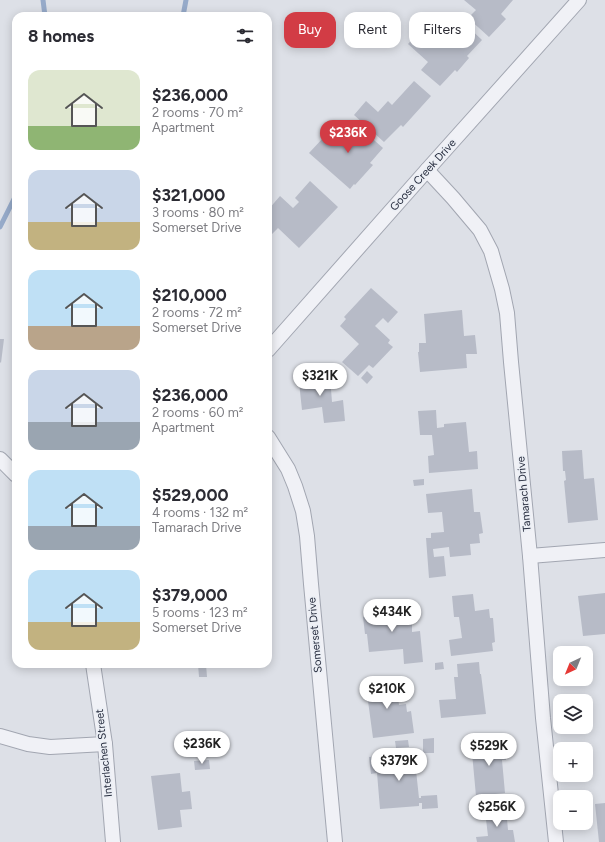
<!DOCTYPE html>
<meta charset="utf-8">
<style>
:root{--surface:#fff;--page:#f2f2f3;--text:#2b2b33;--muted:#7c7c81;--accent:#d23c45}
body{margin:0;font-family:Figtree,sans-serif;background:var(--page);color:var(--text);height:100vh;display:flex;flex-direction:column;font-size:15px;white-space:nowrap}
*{box-sizing:border-box;margin:0}
p{font-size:13px;color:var(--muted)}
.icon{flex:none;width:22px;height:22px;fill:none;stroke:currentColor;stroke-width:2;stroke-linecap:round;stroke-linejoin:round}
.map{position:relative;flex:1;overflow:hidden}
.panel{position:absolute;left:12px;top:12px;width:260px;height:656px;display:flex;flex-direction:column;background:var(--surface);border-radius:12px;box-shadow:0 2px 10px #0003}
.panel>*{flex:none}
.banner{position:absolute;left:284px;top:12px;width:261px;height:36px;display:flex;gap:8px}
.needle{width:26px;rotate:223deg}
.buttons{position:absolute;left:553px;top:646px;display:grid;gap:8px}
.buttons a{display:grid;place-items:center;width:40px;height:40px;border-radius:8px;background:var(--surface);box-shadow:0 2px 10px #0003;font-size:20px}
.price{position:absolute;translate:-50% -34px;padding:0 9px;border-radius:14px;background:#fff;color:#222;font-size:13px;line-height:26px;filter:drop-shadow(0 1px 2px #0008)}
.price::after{content:'';position:absolute;left:50%;top:24px;width:12px;height:9px;margin-left:-6px;background:inherit;clip-path:polygon(0 0,100% 0,50% 100%)}
.price.active{background:var(--accent);color:#fff}
ul{padding:0;list-style:none}
li{display:flex;align-items:center;gap:12px;height:100px;padding:0 16px}
li span{display:grid;place-items:center;flex:none;width:112px;height:80px;border-radius:12px;color:#555}
li>.icon{margin-inline-start:auto}
span .icon{width:48px;height:48px;fill:#fffc;stroke-width:1}
li b{font-size:17px}
h2{display:flex;justify-content:space-between;align-items:center;height:48px;padding:0 16px;font-size:17px}
.pill{padding:0 14px;border-radius:12px;background:var(--surface);box-shadow:0 2px 10px #0003;font-size:14px;line-height:36px}
.pill.active{background:var(--accent);color:#fff}
.map>svg:first-child{display:block}
.lines{fill:none;stroke-linecap:round;stroke-linejoin:round}
.stream{stroke:#96aac9;stroke-width:5}
.building{fill:#b7bbc7}
.minor-casing{stroke:#a2a6b1;stroke-width:16}
.minor{stroke:#f0f1f6;stroke-width:14}
.labels{text-anchor:middle;dominant-baseline:central;stroke-width:3.5;stroke-linejoin:round;paint-order:stroke}
.street-label{font-size:11px;fill:#262c3e;stroke:#eceff5}
</style>
<div class="map">
<svg width="605" height="842" viewBox="0 0 605 842">
<rect width="100%" height="100%" fill="#dde0e7"/>
<g class="lines">
<g class="stream">
<polyline points="43,0 45,16"/>
<polyline points="183,16 186,0"/>
<polyline points="0,227 16,195"/>
</g>
</g>
<g class="building">
<polygon points="464,0 513,0 501,14 506,19 489,37 468,18 476,10"/>
<polygon points="418,19 425,25 428,22 448,41 464,23 482,40 467,56 469,58 457,72 455,70 440,86 421,70 428,62 408,44 418,33 412,27"/>
<polygon points="414,81 431,96 403,127 401,125 384,142 354,115 366,101 378,112 388,101 392,105"/>
<polygon points="351,120 383,148 370,163 373,165 355,185 354,184 350,189 309,153 324,137 332,144 339,137 338,136"/>
<polygon points="310,181 338,207 299,248 278,228 268,238 268,210 280,196 293,208 299,202 295,198"/>
<polygon points="371,288 398,312 388,323 383,318 375,326 390,340 388,343 393,347 373,368 369,365 358,376 342,362 359,344 340,326 346,319 344,317"/>
<polygon points="462,310 464,336 475,335 477,354 466,354 467,368 420,372 418,352 419,352 419,343 426,343 424,314"/>
<polygon points="0,339 4,339 1,363 0,362"/>
<polygon points="322,371 324,389 331,389 332,402 343,400 345,421 324,423 322,407 302,410 298,373"/>
<polygon points="367,371 373,377 367,384 361,378"/>
<polygon points="436,410 437,428 444,427 444,424 466,422 469,452 477,451 478,469 429,473 428,456 434,455 432,435 420,435 418,411"/>
<polygon points="582,450 584,479 594,478 598,520 568,523 564,481 566,480 565,471 563,471 562,451"/>
<polygon points="424,479 424,485 414,486 413,480"/>
<polygon points="472,489 474,512 480,512 483,533 479,534 480,543 470,544 471,555 450,557 449,547 433,549 434,557 444,556 446,576 429,578 426,538 431,538 431,533 444,532 442,512 428,513 426,494"/>
<polygon points="605,593 605,634 583,636 578,596"/>
<polygon points="473,594 475,611 489,609 490,618 493,618 495,642 492,643 493,651 451,656 449,640 462,638 459,617 454,617 452,596"/>
<polygon points="393,602 396,625 412,623 412,632 420,631 423,662 404,664 403,649 369,652 367,634 365,634 363,617 370,617 368,604"/>
<polygon points="443,662 444,669 435,670 435,663"/>
<polygon points="479,662 480,674 481,674 486,714 441,718 439,700 456,699 454,677 458,677 457,664"/>
<polygon points="198,664 206,664 207,677 199,677"/>
<polygon points="396,678 399,705 406,704 407,712 411,711 414,733 373,738 368,701 366,701 364,686 367,686 366,682"/>
<polygon points="434,738 434,753 423,753 423,739"/>
<polygon points="501,739 501,742 504,742 506,760 502,760 505,793 476,796 471,742"/>
<polygon points="408,740 409,747 396,748 395,741"/>
<polygon points="414,752 419,798 421,798 421,796 437,795 438,808 422,809 422,803 419,803 419,806 380,809 377,773 371,774 369,757"/>
<polygon points="209,760 210,769 195,770 194,761"/>
<polygon points="180,773 182,792 190,791 192,809 180,810 182,827 158,830 151,776"/>
<polygon points="605,803 605,842 599,842 595,804"/>
<polygon points="506,808 508,830 513,830 515,842 477,842 476,837 488,836 485,811"/>
</g>
<g class="lines">
<g class="minor-casing">
<g id="minor">
<polyline points="427,170 453,198 480,230 491,251 502,289 507,313 511,362 530,556 543,718 556,842"/>
<polyline points="268,350 427,170 579,0"/>
<polyline points="268,437 288,469 295,486 303,511 307,536 311,584 335,842"/>
<polyline points="0,459 16,475"/>
<polyline points="530,556 605,550"/>
<polyline points="93,664 105,744 113,842"/>
<polyline points="0,736 28,744 50,747 105,744"/>
</g>
</g>
<use href="#minor" class="minor"/>
</g>
<g class="labels">
<g class="street-label">
<text transform="translate(423 175) rotate(-48)">Goose Creek Drive</text>
<text transform="translate(524 494) rotate(-95)">Tamarach Drive</text>
<text transform="translate(315 635) rotate(-95)">Somerset Drive</text>
<text transform="translate(104 753) rotate(-96)">Interlachen Street</text>
</g>
</g>
</svg>
<div class="buttons">
<a><svg class="needle" viewBox="-14 -14 28 28"><path d="M0-13l5 13h-10z" fill="#e53935"/><path d="M0 13l5-13h-10z" fill="#7c7c81"/></svg></a>
<a><svg class="icon" aria-label="layers" viewBox="0 0 24 24"><path d="M12 4l9 5-9 5-9-5zM3 14l9 5 9-5"/></svg></a>
<a>+</a>
<a>−</a>
</div>
<b class="price active" style="left:348px;top:154px">$236K</b>
<b class="price" style="left:320px;top:397px">$321K</b>
<b class="price" style="left:392px;top:633px">$434K</b>
<b class="price" style="left:387px;top:710px">$210K</b>
<b class="price" style="left:202px;top:765px">$236K</b>
<b class="price" style="left:489px;top:767px">$529K</b>
<b class="price" style="left:399px;top:782px">$379K</b>
<b class="price" style="left:497px;top:828px">$256K</b>
<div class="banner">
<a class="pill active">Buy</a>
<a class="pill">Rent</a>
<a class="pill">Filters</a>
</div>
<section class="panel">
<h2>8 homes<svg class="icon" aria-label="filters" viewBox="0 0 24 24"><path d="M4 7h16M4 17h16"/><circle cx="9" cy="7" r="2"/><circle cx="15" cy="17" r="2"/></svg></h2>
<ul>
<li><span style="background:linear-gradient(#dfe7d0 70%,#8fb573 0)"><svg class="icon" aria-label="home" viewBox="0 0 24 24"><path d="M3 11l9-7 9 7M6 9v11h12V9"/></svg></span><div><b>$236,000</b><p>2 rooms · 70 m²</p><p>Apartment</p></div></li>
<li><span style="background:linear-gradient(#c9d6e8 65%,#c2b280 0)"><svg class="icon" aria-label="home" viewBox="0 0 24 24"><path d="M3 11l9-7 9 7M6 9v11h12V9"/></svg></span><div><b>$321,000</b><p>3 rooms · 80 m²</p><p>Somerset Drive</p></div></li>
<li><span style="background:linear-gradient(#bfe0f5 70%,#b9a48a 0)"><svg class="icon" aria-label="home" viewBox="0 0 24 24"><path d="M3 11l9-7 9 7M6 9v11h12V9"/></svg></span><div><b>$210,000</b><p>2 rooms · 72 m²</p><p>Somerset Drive</p></div></li>
<li><span style="background:linear-gradient(#c9d6e8 65%,#9aa5b1 0)"><svg class="icon" aria-label="home" viewBox="0 0 24 24"><path d="M3 11l9-7 9 7M6 9v11h12V9"/></svg></span><div><b>$236,000</b><p>2 rooms · 60 m²</p><p>Apartment</p></div></li>
<li><span style="background:linear-gradient(#bfe0f5 70%,#9aa5b1 0)"><svg class="icon" aria-label="home" viewBox="0 0 24 24"><path d="M3 11l9-7 9 7M6 9v11h12V9"/></svg></span><div><b>$529,000</b><p>4 rooms · 132 m²</p><p>Tamarach Drive</p></div></li>
<li><span style="background:linear-gradient(#bfe0f5 65%,#c2b280 0)"><svg class="icon" aria-label="home" viewBox="0 0 24 24"><path d="M3 11l9-7 9 7M6 9v11h12V9"/></svg></span><div><b>$379,000</b><p>5 rooms · 123 m²</p><p>Somerset Drive</p></div></li>
</ul>
</section>
</div>
